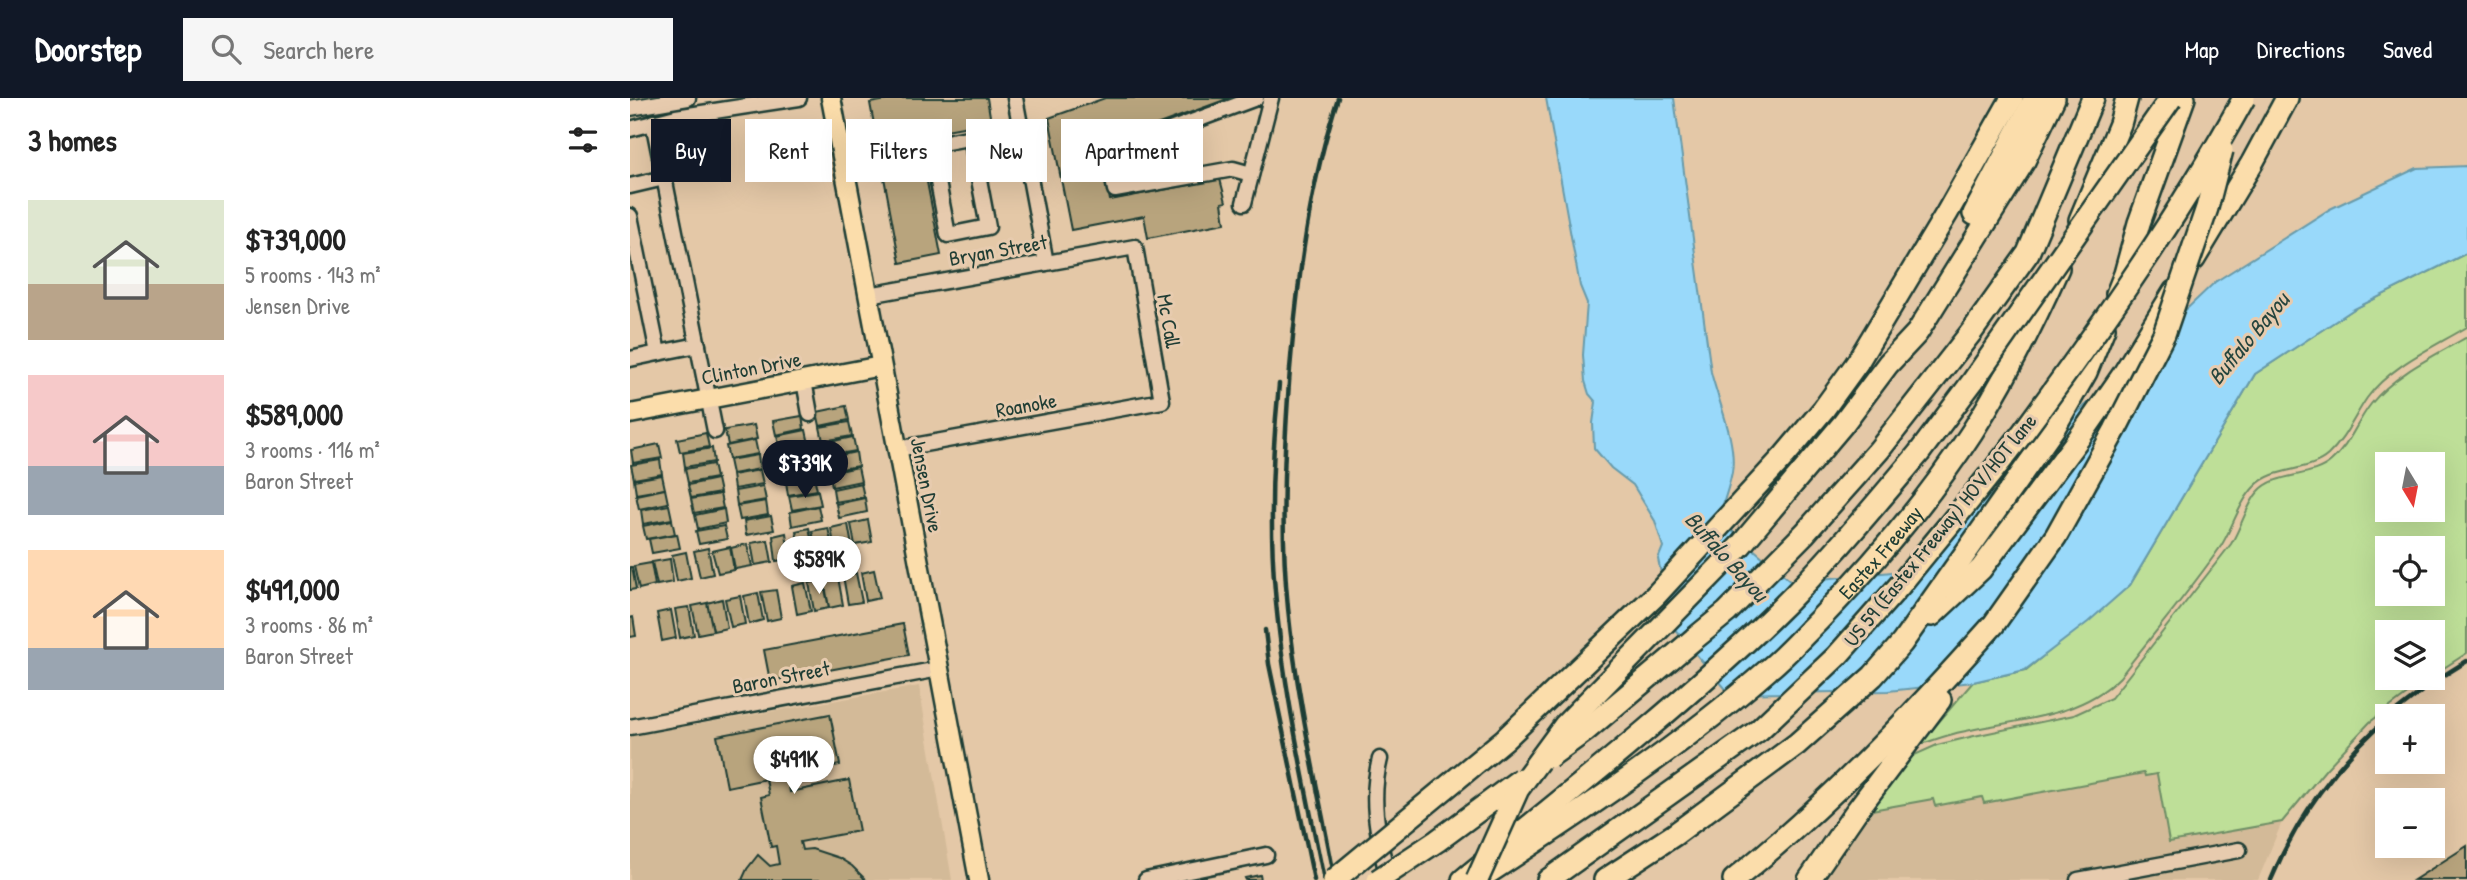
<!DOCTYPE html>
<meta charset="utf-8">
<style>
:root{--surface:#fff;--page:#f6f6f6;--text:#222;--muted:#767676;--accent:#111827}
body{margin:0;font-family:"Patrick Hand",sans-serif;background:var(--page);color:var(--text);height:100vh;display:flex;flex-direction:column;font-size:26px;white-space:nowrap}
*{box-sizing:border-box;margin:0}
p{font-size:23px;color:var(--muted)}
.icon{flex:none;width:38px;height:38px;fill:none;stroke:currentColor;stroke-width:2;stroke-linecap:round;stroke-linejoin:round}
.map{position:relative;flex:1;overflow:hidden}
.side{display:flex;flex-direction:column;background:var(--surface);width:630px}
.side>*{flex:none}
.guide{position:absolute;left:21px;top:21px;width:665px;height:63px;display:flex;gap:14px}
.needle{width:46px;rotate:170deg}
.buttons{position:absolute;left:1745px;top:354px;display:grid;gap:14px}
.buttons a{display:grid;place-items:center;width:70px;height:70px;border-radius:0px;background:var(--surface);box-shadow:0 7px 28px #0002;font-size:35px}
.price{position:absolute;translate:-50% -60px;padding:0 16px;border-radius:24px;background:#fff;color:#222;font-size:23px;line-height:46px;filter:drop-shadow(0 2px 4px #0008)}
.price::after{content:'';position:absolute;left:50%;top:42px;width:21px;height:16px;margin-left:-10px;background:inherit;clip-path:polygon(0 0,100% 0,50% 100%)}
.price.selected{background:var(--accent);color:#fff}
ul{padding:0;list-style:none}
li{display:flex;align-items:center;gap:21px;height:175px;padding:0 28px}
li span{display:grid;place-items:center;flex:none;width:196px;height:140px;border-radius:0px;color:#555}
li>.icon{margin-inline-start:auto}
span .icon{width:84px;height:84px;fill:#fffc;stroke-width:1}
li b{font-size:30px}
h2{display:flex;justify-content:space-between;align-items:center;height:84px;padding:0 28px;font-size:30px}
.chip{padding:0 24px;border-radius:0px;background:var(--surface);box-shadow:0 7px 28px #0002;font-size:24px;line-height:63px}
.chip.selected{background:var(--accent);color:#fff}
header{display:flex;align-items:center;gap:42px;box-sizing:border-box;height:98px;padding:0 35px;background:var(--accent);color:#fff}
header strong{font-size:33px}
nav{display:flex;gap:38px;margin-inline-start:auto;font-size:24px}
.search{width:490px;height:63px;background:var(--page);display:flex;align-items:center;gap:18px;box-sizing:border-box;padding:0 24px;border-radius:0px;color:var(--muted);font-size:26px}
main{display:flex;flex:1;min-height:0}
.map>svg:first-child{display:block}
.built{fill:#d3ba98}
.green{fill:#bedf98;stroke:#6e8e66;stroke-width:2;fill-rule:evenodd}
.water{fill:#99d9fa;stroke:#689bab;stroke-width:2}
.building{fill:#b8a47d;stroke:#1f3d34;stroke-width:2}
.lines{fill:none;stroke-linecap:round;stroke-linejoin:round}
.minor-casing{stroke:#1f3d34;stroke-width:19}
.major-casing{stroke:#1f3d34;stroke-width:23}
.highway-casing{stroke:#1f3d34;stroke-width:26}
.minor{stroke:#e7cbae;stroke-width:14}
.major{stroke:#fbddab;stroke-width:18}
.highway{stroke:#fbddab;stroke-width:21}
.rail{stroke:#1f3d34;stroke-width:4.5}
.highway-bridge-casing{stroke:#1f3d34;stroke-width:26;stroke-linecap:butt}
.highway-bridge{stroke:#fbddab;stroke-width:21}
.labels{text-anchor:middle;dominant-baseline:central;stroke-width:6;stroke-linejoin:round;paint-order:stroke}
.street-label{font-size:21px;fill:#1f3d34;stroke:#e7cbae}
.water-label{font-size:23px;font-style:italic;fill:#25453e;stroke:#e7cbae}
</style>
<header>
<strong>Doorstep</strong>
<div class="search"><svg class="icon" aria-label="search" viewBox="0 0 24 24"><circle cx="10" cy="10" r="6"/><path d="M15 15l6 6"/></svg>Search here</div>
<nav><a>Map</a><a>Directions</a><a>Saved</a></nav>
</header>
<main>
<section class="side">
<h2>3 homes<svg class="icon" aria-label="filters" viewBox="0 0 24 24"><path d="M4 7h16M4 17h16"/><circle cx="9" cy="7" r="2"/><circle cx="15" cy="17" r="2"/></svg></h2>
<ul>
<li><span style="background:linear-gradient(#dfe7d0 60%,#b9a48a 0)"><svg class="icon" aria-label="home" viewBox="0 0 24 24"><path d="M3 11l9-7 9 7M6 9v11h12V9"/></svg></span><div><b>$739,000</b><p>5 rooms · 143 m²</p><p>Jensen Drive</p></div></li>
<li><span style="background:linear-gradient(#f6c9c9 65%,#9aa5b1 0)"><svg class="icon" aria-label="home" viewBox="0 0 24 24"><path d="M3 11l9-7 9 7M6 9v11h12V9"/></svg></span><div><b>$589,000</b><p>3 rooms · 116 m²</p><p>Baron Street</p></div></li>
<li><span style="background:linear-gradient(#ffd9b3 70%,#9aa5b1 0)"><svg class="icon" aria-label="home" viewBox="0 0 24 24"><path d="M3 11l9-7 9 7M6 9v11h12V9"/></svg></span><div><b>$491,000</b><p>3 rooms · 86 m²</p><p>Baron Street</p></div></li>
</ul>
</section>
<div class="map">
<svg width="1837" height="782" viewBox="0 0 1837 782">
<rect width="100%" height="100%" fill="#e4c8a7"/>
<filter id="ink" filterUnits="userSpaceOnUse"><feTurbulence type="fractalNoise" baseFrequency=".0143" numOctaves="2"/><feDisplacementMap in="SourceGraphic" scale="14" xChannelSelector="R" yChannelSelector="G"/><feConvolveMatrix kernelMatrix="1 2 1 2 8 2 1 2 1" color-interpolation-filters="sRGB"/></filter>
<g filter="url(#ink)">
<g class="built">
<polygon points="289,588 322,782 0,782 0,638"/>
<polygon points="1514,675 1527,676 1539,744 1652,724 1628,782 1189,782 1236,713 1304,701 1306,708 1353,699 1355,704"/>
</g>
<g class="green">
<path d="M1837 155V229C1804 249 1760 268 1737 300 1724 319 1715 341 1698 357 1678 375 1644 368 1625 388 1609 404 1603 429 1591 448 1560 493 1523 536 1490 579 1448 621 1386 621 1331 634 1317 637 1303 642 1289 647L1343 584 1396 572 1500 487 1625 276 1724 211Z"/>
<path d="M1837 239V555L1803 577 1802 534H1757V579H1800L1740 624 1696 671 1652 724 1539 744 1527 676 1515 678 1514 675 1354 705 1352 699 1305 708 1303 701 1236 713 1280 659 1307 647 1344 638 1444 617 1481 600 1601 446C1611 430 1617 406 1628 394 1646 373 1681 381 1701 363 1720 347 1726 325 1741 306 1765 276 1804 258 1837 239ZM1757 366H1802V411H1757ZM1757 450H1802V495H1757Z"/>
</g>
<path class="water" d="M916 0H1044L1081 274C1088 303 1107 344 1102 374 1099 390 1093 406 1088 421L1162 484 1282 472 1585 184 1700 111 1787 70 1837 68V155L1724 211 1625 276 1500 487 1458 524 1395 572 1343 584 1258 593 1100 596 1042 528 1028 461 1033 449 1025 423 1003 387 981 370 964 350 963 325 966 304 959 296 955 283 953 257 957 205 950 188Z"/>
<g class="building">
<polygon points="268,0 357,0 361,24 288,37 311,157 270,165 240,5"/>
<polygon points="475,0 600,0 469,48 480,102 590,81 596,104 592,105 595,125 518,140 514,118 441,132 419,20"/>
<polygon points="216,308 219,322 190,328 187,314"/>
<polygon points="172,318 174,331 146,337 143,323"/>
<polygon points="219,324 222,338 193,343 190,329"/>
<polygon points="124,327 127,341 98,347 95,332"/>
<polygon points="176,332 179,346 150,352 147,338"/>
<polygon points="76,335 79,349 50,354 47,341"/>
<polygon points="223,339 226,353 197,358 194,345"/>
<polygon points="125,342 128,356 99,361 96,348"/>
<polygon points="29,346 32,360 3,365 1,352"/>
<polygon points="179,348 181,362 153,368 150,354"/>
<polygon points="82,350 84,364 55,369 53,355"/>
<polygon points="226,354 228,368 199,373 197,360"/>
<polygon points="128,357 130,371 102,376 99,362"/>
<polygon points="30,362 32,376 4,381 1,367"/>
<polygon points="182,363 185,377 156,382 153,368"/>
<polygon points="83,366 86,380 58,385 55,371"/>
<polygon points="228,369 231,383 202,389 200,375"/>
<polygon points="130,372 133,386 104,391 102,377"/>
<polygon points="32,377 35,391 6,396 4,382"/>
<polygon points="184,378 187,392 158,397 156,384"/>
<polygon points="87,381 90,395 61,400 58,387"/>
<polygon points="231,385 234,399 205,404 203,391"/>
<polygon points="133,388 136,402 107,407 105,393"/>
<polygon points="35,391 38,405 9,411 6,397"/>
<polygon points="188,393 191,407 162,412 159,398"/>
<polygon points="90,396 93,410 64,415 61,401"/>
<polygon points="235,400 237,414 209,420 206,406"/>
<polygon points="136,403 138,417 110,422 107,408"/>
<polygon points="39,407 42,421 13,426 11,412"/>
<polygon points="188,408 191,422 162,428 160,414"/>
<polygon points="94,411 96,425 68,431 65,417"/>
<polygon points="141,418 144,432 116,437 114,423"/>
<polygon points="42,422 45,436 16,441 13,428"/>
<polygon points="238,422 242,444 225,447 221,426"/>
<polygon points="218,426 222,448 205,452 201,430"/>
<polygon points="94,428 97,441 69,446 66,433"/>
<polygon points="179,430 185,456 171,458 166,433"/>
<polygon points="198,430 203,452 187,455 182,433"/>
<polygon points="156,435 160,461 146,463 143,438"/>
<polygon points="47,436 50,450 22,455 19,441"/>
<polygon points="138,442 142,464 125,467 121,445"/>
<polygon points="117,446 122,468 105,471 101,450"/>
<polygon points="100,449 104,472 88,475 82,453"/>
<polygon points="78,450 83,476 70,479 64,453"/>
<polygon points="56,454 61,480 47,483 42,457"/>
<polygon points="40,461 43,484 27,487 22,464"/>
<polygon points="21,465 25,487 9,491 4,468"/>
<polygon points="0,469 2,469 6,491 0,492"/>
<polygon points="244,472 250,500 236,503 231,475"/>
<polygon points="226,475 232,504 218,506 213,478"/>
<polygon points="208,479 213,507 199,510 194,482"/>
<polygon points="193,482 199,510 184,513 179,485"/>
<polygon points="175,485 181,513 167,516 162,488"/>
<polygon points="146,492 151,520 137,523 131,494"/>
<polygon points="128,495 133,522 119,526 114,498"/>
<polygon points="110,498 115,526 101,529 95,501"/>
<polygon points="92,501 97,530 83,533 77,505"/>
<polygon points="77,505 83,533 68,536 62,508"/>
<polygon points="59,509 64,537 50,540 45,511"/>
<polygon points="41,512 46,540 32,543 27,515"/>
<polygon points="3,519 6,538 0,539 0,520"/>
<polygon points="273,526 279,557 140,583 134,552"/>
<polygon points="200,616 210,667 157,677 160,694 219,682 229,733 170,744 172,752 182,751 209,760 222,768 236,782 112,782 117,771 128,757 140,768 149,766 146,748 141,749 131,699 139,697 136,681 97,689 87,638"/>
<polygon points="1837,748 1837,782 1784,782"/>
<polygon points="630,777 631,782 616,782 615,780"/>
</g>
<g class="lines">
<g class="minor-casing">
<g id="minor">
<polyline points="385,0 416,165"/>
<polyline points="0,10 58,0"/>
<polyline points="23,24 85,333"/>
<polyline points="0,31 46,19 169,0"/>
<polyline points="341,39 358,129 318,137 301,47 390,30"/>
<polyline points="621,76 603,71 485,92 478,55 626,0"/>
<polyline points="0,88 34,80"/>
<polyline points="614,105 641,0"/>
<polyline points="0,118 28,255 68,247"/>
<polyline points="239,197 505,149 532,303 267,351"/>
<polyline points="0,261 28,255"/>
<polyline points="174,283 180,316"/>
<polyline points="0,629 309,571"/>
<path d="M750 661C739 704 749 740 758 782"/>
<polyline points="516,782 636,757"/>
<polyline points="1448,782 1609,752"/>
</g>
</g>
<g class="major-casing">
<g id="major">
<polyline points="201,0 349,782"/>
<polyline points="0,316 251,268"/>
</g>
</g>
<g class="highway-casing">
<g id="highway">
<polyline points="1344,116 1405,0"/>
<polyline points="1450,122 1490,26 1497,0"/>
<polyline points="1564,161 1622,65 1657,0"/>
<polyline points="1487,196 1495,176 1509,125 1554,0"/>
<polyline points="1227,265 1317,115 1382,0"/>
<polyline points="1164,384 1213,326 1258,266 1287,235 1394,63 1424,0"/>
<polyline points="1302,517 1351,471 1449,340 1493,277 1544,194"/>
<polyline points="1064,541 1097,514 1175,435 1249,352 1343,232 1398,155 1463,0"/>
<path d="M833 782C937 697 1043 614 1140 521 1193 470 1241 412 1289 355"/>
<path id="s1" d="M847 782C948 716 1048 651 1139 571 1156 557 1172 539 1188 523 1244 465 1298 402 1342 334 1375 282 1403 226 1428 170"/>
<polyline points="918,782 1129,632 1207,558 1270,487"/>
<polyline points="975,782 1044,737 1167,646 1243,578 1272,545 1424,330 1456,274 1474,230"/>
<path d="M1104 782C1200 705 1282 618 1364 526"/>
<polyline points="1179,782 1225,715 1310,602"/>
</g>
</g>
<use href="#minor" class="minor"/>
<use href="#major" class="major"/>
<use href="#highway" class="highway"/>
<g class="rail">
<path d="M649 286C642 355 639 424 645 493 653 590 675 687 694 782"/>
<polyline points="635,532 639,566 684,782"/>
<polyline points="1760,618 1805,583 1837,563"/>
<path d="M705 782C688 692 667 601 658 510 650 430 654 351 660 271 668 180 679 88 708 0"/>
<path d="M1641 782C1666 721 1707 664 1757 621"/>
</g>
<g class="highway-bridge-casing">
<g id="highway-bridge">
<polyline points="1289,355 1343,283 1541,0"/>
<path d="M1270 487C1311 436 1354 386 1394 333 1473 226 1550 116 1614 0"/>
<polyline points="1364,526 1426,438 1485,332 1534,236 1577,110 1592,52"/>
<polyline points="919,659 955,633 1064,541"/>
<polyline points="704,782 875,641 1026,497 1155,357 1193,312 1227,265"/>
<polyline points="748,782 807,743 891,681"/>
<polyline points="847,782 888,691 935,627 1111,447 1164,384"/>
</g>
</g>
<use href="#highway-bridge" class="highway-bridge"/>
</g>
</g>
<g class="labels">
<g class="street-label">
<text transform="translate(368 152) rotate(-10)">Bryan Street</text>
<text transform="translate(539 223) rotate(80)">Mc Call</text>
<text transform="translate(121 270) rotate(-11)">Clinton Drive</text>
<text transform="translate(396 307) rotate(-10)">Roanoke</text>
<text transform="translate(297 387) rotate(79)">Jensen Drive</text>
<text transform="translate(1310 432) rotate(-51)">US 59 (Eastex Freeway) HOV/HOT lane</text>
<text stroke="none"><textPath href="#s1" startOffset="522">Eastex Freeway</textPath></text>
<text transform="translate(151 579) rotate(-11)">Baron Street</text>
</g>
<g class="water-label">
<text transform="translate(1618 240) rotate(-50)">Buffalo Bayou</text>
<text transform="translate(1097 458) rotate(48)">Buffalo Bayou</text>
</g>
</g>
</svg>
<div class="buttons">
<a><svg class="needle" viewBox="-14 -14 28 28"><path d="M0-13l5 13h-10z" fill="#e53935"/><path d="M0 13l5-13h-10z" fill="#767676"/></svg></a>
<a><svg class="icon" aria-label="locate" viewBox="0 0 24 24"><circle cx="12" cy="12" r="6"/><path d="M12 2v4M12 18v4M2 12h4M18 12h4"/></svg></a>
<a><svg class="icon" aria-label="layers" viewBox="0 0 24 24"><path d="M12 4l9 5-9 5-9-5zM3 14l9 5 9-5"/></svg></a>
<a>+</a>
<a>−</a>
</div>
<b class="price selected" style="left:175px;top:402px">$739K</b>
<b class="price" style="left:189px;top:498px">$589K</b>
<b class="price" style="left:164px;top:698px">$491K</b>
<div class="guide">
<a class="chip selected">Buy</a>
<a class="chip">Rent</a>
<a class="chip">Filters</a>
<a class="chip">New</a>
<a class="chip">Apartment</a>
</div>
</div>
</main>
